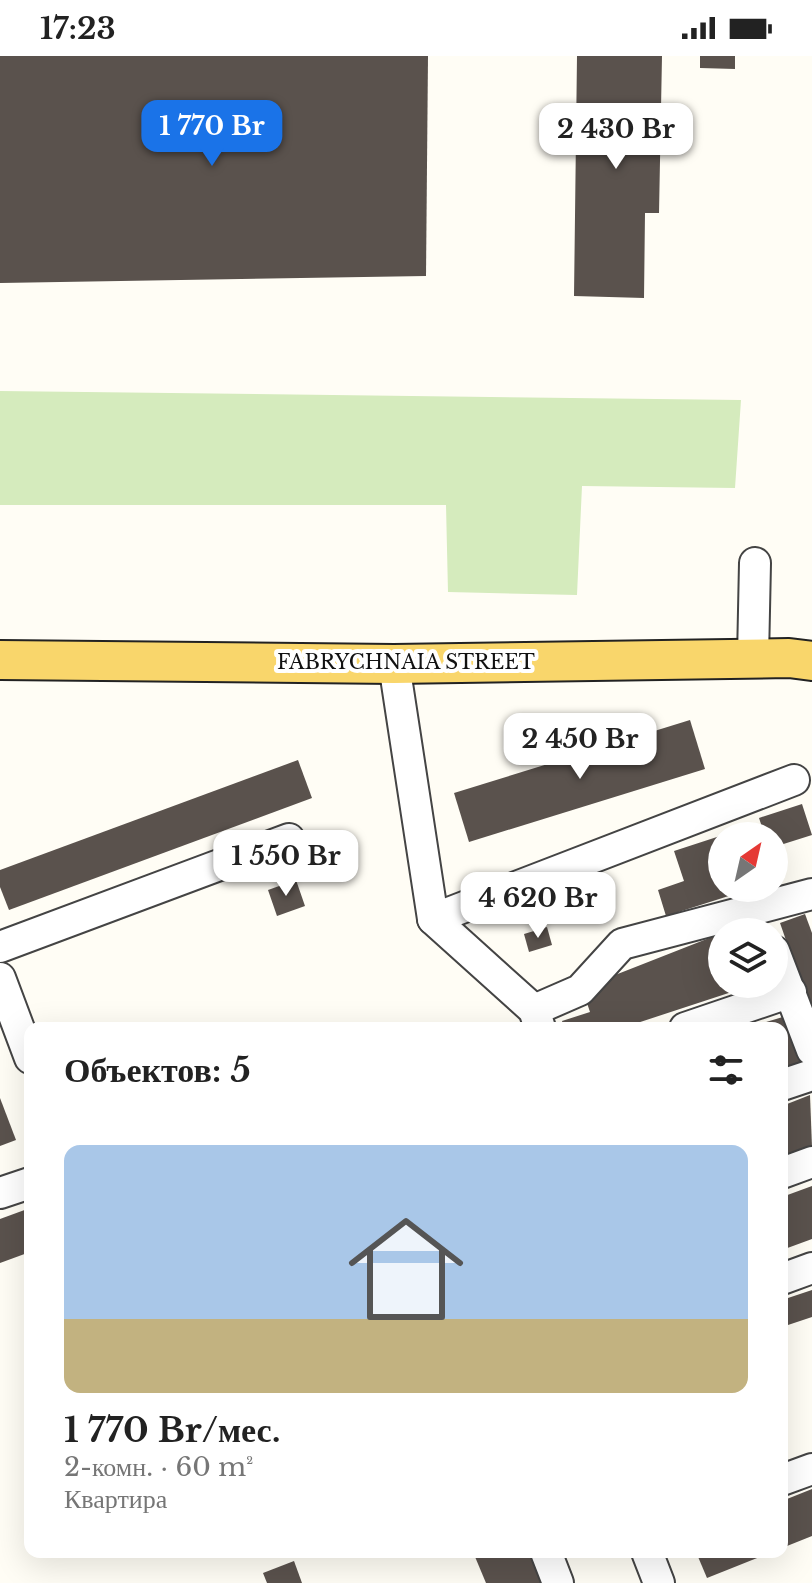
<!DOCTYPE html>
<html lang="ru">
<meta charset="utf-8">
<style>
:root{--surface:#fff;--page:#f6f6f6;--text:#222;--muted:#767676;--accent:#1a73e8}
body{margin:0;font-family:"Libre Baskerville",serif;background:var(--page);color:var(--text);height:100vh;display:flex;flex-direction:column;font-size:30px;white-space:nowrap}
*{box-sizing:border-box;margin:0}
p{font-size:26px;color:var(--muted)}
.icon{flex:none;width:44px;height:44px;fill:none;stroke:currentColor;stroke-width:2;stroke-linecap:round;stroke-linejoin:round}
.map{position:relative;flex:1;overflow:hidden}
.panel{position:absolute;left:24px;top:966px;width:764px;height:536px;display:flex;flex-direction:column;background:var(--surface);border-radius:16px;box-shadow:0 8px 32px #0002}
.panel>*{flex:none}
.needle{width:52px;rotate:34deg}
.tools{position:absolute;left:708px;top:766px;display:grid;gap:16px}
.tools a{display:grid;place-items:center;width:80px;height:80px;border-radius:50%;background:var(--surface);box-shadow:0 8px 32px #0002;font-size:40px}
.price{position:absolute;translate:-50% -68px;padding:0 18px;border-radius:16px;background:#fff;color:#222;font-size:26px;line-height:52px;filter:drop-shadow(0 2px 4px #0008)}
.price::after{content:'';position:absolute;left:50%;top:48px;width:24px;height:18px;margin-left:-12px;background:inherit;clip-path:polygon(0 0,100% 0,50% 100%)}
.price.selected{background:var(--accent);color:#fff}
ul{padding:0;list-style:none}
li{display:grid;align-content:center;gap:16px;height:424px;padding:0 40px}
li span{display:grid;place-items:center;height:248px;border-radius:16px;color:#555}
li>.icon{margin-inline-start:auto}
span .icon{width:144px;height:144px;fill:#fffc;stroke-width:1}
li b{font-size:34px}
h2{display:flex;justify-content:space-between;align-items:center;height:96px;padding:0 40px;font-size:34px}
.status{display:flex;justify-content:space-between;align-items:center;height:56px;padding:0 40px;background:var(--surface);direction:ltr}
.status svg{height:22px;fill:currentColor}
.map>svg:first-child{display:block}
.green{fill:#d5ebbd}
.building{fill:#5a524d}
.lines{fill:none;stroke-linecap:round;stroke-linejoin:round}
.minor-casing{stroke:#444;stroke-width:34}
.major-casing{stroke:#222;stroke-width:42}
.minor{stroke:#fff;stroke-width:30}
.major{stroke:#f9d66b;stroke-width:38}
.labels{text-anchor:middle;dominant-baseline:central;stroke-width:8;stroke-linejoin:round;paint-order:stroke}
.street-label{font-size:20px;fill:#111;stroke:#fff}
</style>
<div class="status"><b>17:23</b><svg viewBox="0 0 49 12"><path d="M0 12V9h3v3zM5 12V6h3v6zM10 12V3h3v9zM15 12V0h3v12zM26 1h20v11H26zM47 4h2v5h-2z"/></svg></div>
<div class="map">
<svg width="812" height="1527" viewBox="0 0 812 1527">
<rect width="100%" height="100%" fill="#fffdf5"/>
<polygon class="green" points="0,335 741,344 735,432 582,430 577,539 448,536 446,449 0,449"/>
<g class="building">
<polygon points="0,0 428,0 426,220 0,227"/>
<polygon points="577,0 662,0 659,157 645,157 644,242 574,240"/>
<polygon points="700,0 735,0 735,13 700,12"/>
<polygon points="690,664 705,713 469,786 454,737"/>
<polygon points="298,704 312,742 9,854 0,831 0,814"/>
<polygon points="802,748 812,779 774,791 774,780 765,780 759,762"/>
<polygon points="720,780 722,832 737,832 738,837 666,860 658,834 684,825 674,795"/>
<polygon points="296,824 305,850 277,860 268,834"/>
<polygon points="805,858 812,877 812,959 780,867"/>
<polygon points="547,871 552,889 529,896 524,878"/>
<polygon points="722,877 722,928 753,929 622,972 564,972 562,965 590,956 582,932"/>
<polygon points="786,960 801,1006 782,1013 782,972 750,971"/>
<polygon points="810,1039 812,1091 782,1102 782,1050"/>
<polygon points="0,1042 16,1084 0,1090"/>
<polygon points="812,1130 812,1183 782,1194 782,1141"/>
<polygon points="30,1152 30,1196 0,1207 0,1163"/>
<polygon points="812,1234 812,1261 782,1271 782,1244"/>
<polygon points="812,1433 812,1480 782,1492 782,1445"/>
<polygon points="473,1496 530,1496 543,1527 486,1527"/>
<polygon points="696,1496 772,1496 707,1522"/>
<polygon points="294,1505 302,1527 267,1527 263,1517"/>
</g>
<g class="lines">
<g class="minor-casing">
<g id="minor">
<polyline points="753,602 755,507"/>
<polyline points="394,608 433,863 534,954 540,972"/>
<polyline points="433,863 794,724"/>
<polyline points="0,891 289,783"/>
<polyline points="774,895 812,994"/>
<polyline points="0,922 30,1002"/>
<polyline points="534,954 580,934 622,888 812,838"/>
<polyline points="685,972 791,936"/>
<polyline points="782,1029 812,1019"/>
<polyline points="782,1117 812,1106"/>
<polyline points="0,1137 30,1127"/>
<polyline points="782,1223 812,1212"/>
<polyline points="782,1424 812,1413"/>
<polyline points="546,1496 558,1527"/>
<polyline points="647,1496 659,1527"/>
</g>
</g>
<g class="major-casing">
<polyline id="major" points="0,604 394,608 789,602 812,605"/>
</g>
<use href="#minor" class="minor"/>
<use href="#major" class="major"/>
</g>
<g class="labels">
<g class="street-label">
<text x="406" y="606">FABRYCHNAIA STREET</text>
</g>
</g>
</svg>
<div class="tools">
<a><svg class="needle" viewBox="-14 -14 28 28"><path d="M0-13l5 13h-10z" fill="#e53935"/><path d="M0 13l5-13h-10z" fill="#767676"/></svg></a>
<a><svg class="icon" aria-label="layers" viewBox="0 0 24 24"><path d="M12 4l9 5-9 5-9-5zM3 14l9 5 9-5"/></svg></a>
</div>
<b class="price selected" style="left:212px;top:112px">1 770 Br</b>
<b class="price" style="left:616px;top:115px">2 430 Br</b>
<b class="price" style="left:580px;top:725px">2 450 Br</b>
<b class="price" style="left:286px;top:842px">1 550 Br</b>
<b class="price" style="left:538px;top:884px">4 620 Br</b>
<section class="panel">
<h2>Объектов: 5<svg class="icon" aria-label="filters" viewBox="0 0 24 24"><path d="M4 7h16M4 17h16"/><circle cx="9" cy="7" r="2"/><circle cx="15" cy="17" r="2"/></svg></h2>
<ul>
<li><span style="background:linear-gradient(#a9c7e8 70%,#c2b280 0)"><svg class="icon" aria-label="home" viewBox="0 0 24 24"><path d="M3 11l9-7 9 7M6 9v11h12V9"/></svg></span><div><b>1 770 Br/мес.</b><p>2-комн. · 60 m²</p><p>Квартира</p></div></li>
</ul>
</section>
</div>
